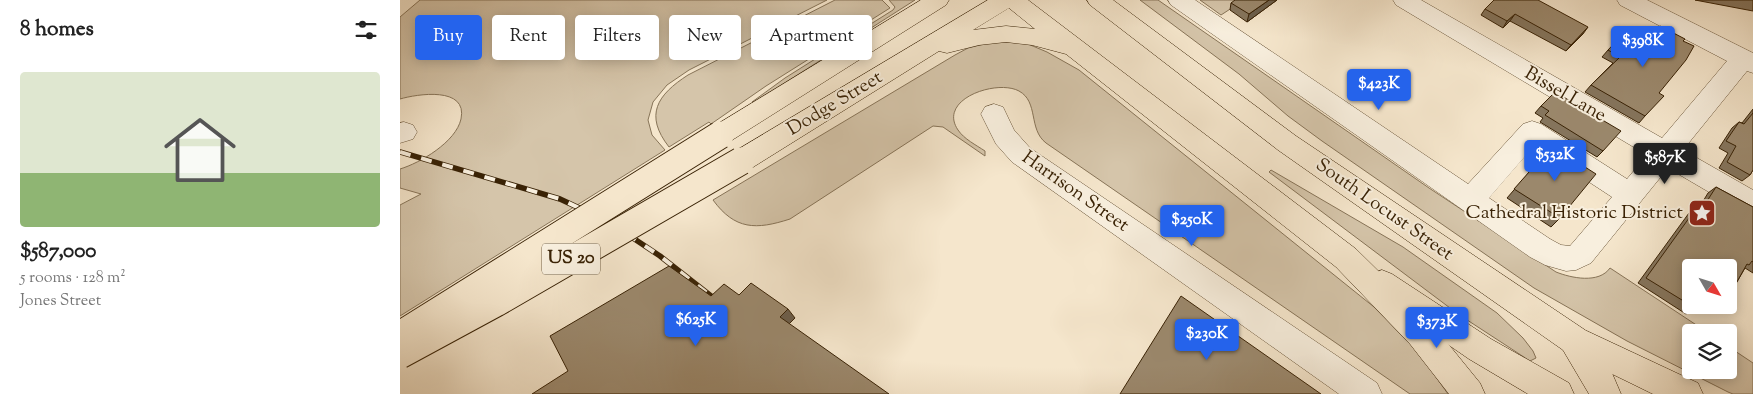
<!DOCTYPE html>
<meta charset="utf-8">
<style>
:root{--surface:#fff;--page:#f6f6f6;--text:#222;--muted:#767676;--accent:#2563eb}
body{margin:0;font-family:"Sorts Mill Goudy",serif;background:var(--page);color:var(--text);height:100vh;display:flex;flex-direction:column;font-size:19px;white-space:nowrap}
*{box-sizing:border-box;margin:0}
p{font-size:16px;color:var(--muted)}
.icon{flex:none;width:28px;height:28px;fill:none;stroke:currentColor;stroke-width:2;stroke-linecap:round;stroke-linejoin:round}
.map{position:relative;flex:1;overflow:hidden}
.panel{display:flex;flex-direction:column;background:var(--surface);width:400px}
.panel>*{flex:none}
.top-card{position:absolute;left:15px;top:15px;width:475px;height:45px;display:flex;gap:10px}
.needle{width:32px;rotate:129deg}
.buttons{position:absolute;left:1282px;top:259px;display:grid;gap:10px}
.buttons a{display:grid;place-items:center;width:55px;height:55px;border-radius:5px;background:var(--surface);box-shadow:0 2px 12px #0003;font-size:25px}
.price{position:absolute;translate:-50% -42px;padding:0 11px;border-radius:5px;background:var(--accent);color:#fff;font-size:16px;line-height:32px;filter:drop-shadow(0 1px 2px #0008)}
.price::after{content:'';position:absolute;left:50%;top:30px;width:15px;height:11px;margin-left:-8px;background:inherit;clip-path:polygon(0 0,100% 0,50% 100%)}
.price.active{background:#222;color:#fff}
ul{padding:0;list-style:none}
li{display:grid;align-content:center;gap:10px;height:265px;padding:0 20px}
li span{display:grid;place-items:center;height:155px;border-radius:5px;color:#555}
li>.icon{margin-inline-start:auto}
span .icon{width:90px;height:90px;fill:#fffc;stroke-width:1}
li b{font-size:21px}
h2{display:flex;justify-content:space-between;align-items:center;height:60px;padding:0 20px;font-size:21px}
.chip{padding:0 18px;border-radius:5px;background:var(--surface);box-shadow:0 2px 12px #0003;font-size:18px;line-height:45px}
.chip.active{background:var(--accent);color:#fff}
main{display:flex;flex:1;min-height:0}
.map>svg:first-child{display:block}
.green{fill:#d5c5aa;stroke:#877458}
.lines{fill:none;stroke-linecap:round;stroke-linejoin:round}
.minor-casing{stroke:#685337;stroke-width:1}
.major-casing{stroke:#392205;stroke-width:1}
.highway-casing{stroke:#392205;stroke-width:1}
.minor{fill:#f8efde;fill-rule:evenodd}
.major{fill:#f5e6cc;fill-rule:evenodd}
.highway{fill:#f5e6cc;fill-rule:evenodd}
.rail-casing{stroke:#392205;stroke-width:5.5}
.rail{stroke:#f8efde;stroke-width:4;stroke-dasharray:11;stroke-linecap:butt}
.highway-bridge-casing{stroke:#392205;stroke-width:29;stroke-linecap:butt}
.highway-bridge{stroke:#f5e6cc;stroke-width:27}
.wall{fill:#85755d;stroke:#392205}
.shaded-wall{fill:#6c5f4c;stroke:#392205}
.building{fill:#9b886c;stroke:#392205}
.labels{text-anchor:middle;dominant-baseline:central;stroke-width:4;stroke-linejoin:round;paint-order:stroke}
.shield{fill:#f8efde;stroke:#726046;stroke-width:1}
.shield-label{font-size:18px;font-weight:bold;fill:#392205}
.street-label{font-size:19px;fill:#392205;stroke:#f8efde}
.poi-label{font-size:19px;fill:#392205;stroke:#f8efde;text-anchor:end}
</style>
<main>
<section class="panel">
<h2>8 homes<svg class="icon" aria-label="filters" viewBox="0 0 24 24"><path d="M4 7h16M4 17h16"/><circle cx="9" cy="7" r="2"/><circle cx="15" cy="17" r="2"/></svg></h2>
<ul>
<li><span style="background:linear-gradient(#dfe7d0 65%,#8fb573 0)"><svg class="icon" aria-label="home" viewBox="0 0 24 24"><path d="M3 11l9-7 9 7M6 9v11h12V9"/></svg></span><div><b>$587,000</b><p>5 rooms · 128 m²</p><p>Jones Street</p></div></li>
</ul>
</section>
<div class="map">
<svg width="1353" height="394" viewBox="0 0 1353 394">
<rect width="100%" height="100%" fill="#f5e6cc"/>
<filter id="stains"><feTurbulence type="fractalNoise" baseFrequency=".004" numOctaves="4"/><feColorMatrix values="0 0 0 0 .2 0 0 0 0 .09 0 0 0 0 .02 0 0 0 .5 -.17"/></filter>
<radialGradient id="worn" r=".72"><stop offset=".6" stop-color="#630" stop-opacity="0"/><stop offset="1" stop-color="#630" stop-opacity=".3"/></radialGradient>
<g class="green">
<path d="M20 0H427L289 70 267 85 253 102 248 120 252 135 265 150 0 316V205L21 194 0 188V169C20 163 56 142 61 119 68 86 17 94 0 99V17Z"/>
<path d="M435 0H482L490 8 366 86 311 124 309 122 269 147C244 115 257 95 288 75Z"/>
<polygon points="489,0 515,0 355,102 352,102 385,78 493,10 495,7"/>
<path d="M740 0H758L1029 188 1156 272C1171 278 1199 284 1210 268L1307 332H1291V370H1329V347L1353 363V394H1333L1328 392 1227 341 1134 288 922 141 888 116 839 74Z"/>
<polygon points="800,0 844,0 821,15"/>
<path d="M596 41 628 44 647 52 679 70 974 307 1018 352 1048 394H1010L646 143C628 129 639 102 619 91 597 79 537 99 558 130 564 139 576 145 585 151V156L543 127 533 126 390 219C356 230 335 230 313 200L555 55 568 48Z"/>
<polygon points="871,170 1003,247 1097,313 1123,338 1133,351 1136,358 1130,361 1058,314 869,172"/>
</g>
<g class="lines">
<g class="minor-casing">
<g id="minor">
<path d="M768 0H795L1068 184 1123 124 1132 121 1141 124 1227 179 1247 155 996 5 993 0H1021L1262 138 1327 61 1220 5 1217 0H1247L1353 53V73L1347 71 1283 150 1353 190V216L1343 212 1268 168 1191 263 1176 270 1166 271 1145 265 1130 257 771 5ZM1134 146 1212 197 1170 246 1161 245 1150 239 1089 198Z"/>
<polygon points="594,104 603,107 614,130 630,148 977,383 982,394 939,394 612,162 596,144 581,114 585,107"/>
<polygon points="4,122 13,125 17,132 13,139 0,143 0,123"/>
</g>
</g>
<g class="major-casing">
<g id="major">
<polygon points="982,270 992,274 1091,339 1169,383 1174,394 1128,394 1069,359 972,292 967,283 972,274"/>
<polygon points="1174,325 1298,383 1303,394 1253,394 1163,350 1158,340 1163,330"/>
</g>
</g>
<g class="highway-casing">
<g id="highway">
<polygon points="521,0 549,0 546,5 329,142 320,145 311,142 307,135 311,128"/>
<path d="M588 0H628L956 249 1032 324 1080 383 1085 394H1049L1010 344 936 267 666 54 632 45 606 42 579 45 547 53 539 51 350 169 341 172 332 169 328 161 332 153ZM609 8 635 29 606 26 573 30Z"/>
<polygon points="687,0 713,0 896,136 1185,330 1209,366 1221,394 1189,394 1163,350 878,150 690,5"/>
</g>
</g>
<use href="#minor" class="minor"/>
<use href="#major" class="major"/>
<use href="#highway" class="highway"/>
<g class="rail-casing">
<polyline id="rail" points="0,152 160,199 209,222 260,256 320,303"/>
</g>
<use href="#rail" class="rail"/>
<g class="highway-bridge-casing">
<g id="highway-bridge">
<polyline points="0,335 320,135"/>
<polyline points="0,355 96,303 341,161"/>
</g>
</g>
<use href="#highway-bridge" class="highway-bridge"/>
</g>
<g class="wall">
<polygon points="877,0 847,22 830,10 831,3"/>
<polygon points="1094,0 1183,34 1166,51 1110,21 1103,28 1081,15 1085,9"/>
<polygon points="1295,0 1353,0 1353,11"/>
<polygon points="1255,32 1283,41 1259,93 1245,116 1239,123 1185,92 1191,85 1213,63 1202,57 1208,50"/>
<polygon points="1155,92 1203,151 1197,157 1140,122 1143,118 1135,113 1141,106"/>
<polygon points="1353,109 1353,170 1350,175 1342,181 1319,168 1328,153 1319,148 1332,128 1339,122 1342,123"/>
<polygon points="1152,146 1160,218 1151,227 1107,198"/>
<polygon points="1316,187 1353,207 1353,273 1345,268 1334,287 1329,290 1329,268 1291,305 1311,305 1310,307 1301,312 1295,308 1286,314 1238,283 1289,213 1297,207 1299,208 1308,193"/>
</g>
<g class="shaded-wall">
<polygon points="869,0 877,0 847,22 849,14"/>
<polygon points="1115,14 1110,21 1103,28 1107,21"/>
<polygon points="1188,27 1183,34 1166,51 1171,45"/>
<polygon points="388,309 395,318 387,326 380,317"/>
</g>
<g class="building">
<polygon points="835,0 869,0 849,14 831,3"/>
<polygon points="1094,0 1138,0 1188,27 1171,45 1115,14 1107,21 1085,9"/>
<polygon points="1260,26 1285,39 1283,41 1294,46 1286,60 1259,93 1264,96 1245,116 1191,85 1220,57 1208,50 1227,30 1242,37 1249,29 1255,32"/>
<polygon points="1155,92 1221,131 1203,151 1145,115 1149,111 1141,106"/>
<polygon points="1353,113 1353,170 1350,175 1327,162 1336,146 1326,141 1339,122 1344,124"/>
<polygon points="1152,146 1196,174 1160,218 1114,189"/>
<polygon points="1316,187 1353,207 1353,262 1352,261 1349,265 1347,264 1334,287 1329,284 1329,268 1291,268 1291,305 1297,305 1295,308 1246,278 1297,207 1302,209"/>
<polygon points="269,266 311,296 324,284 339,295 351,283 388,309 380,317 489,394 132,394 168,371 150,336"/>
<polygon points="781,296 921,394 720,394"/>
</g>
<defs>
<g id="sight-square" transform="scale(1.4375)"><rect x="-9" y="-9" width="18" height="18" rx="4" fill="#8f2418" stroke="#f8efde"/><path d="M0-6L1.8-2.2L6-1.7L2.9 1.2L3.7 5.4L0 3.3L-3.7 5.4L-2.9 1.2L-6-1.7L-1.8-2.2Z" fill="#fff"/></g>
</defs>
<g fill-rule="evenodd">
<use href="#sight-square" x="1302" y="213"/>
</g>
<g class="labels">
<rect class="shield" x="142" y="243.5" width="58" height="31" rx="4"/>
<g class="shield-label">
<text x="171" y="259">US 20</text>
</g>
<g class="street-label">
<text transform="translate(1165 95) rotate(30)">Bissel Lane</text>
<text transform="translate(435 104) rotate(-31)">Dodge Street</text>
<text transform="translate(675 192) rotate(35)">Harrison Street</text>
<text transform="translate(984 210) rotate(35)">South Locust Street</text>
</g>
<g class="poi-label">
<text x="1283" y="213">Cathedral Historic District</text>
</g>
</g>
<rect width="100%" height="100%" filter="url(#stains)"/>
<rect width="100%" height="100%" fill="url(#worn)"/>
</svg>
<div class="buttons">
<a><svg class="needle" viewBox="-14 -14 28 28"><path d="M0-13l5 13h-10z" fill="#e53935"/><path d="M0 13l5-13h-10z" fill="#767676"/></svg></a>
<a><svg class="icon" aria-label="layers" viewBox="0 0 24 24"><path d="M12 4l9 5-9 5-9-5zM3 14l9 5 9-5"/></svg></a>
</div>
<b class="price" style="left:1243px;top:68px">$398K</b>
<b class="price" style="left:979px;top:111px">$423K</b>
<b class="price" style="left:1155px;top:182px">$532K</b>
<b class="price active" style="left:1265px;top:185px">$587K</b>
<b class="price" style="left:792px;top:247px">$250K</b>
<b class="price" style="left:296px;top:347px">$625K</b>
<b class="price" style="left:1037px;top:349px">$373K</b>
<b class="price" style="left:807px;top:361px">$230K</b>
<div class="top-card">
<a class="chip active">Buy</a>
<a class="chip">Rent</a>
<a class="chip">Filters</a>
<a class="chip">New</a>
<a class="chip">Apartment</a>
</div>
</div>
</main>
